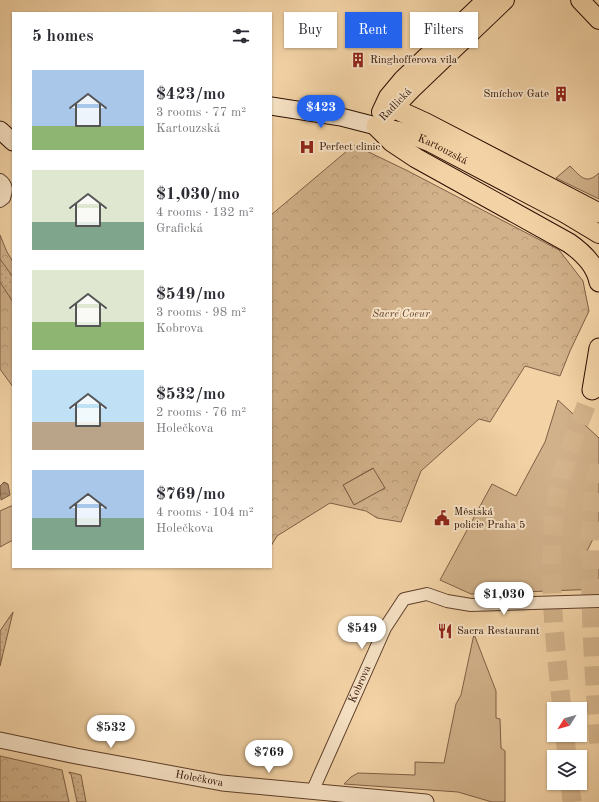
<!DOCTYPE html>
<meta charset="utf-8">
<style>
:root{--surface:#fff;--page:#f2f2f3;--text:#2b2b33;--muted:#7c7c81;--accent:#2563eb}
body{margin:0;font-family:"Old Standard TT",serif;background:var(--page);color:var(--text);height:100vh;display:flex;flex-direction:column;font-size:15px;white-space:nowrap}
*{box-sizing:border-box;margin:0}
p{font-size:13px;color:var(--muted)}
.icon{flex:none;width:22px;height:22px;fill:none;stroke:currentColor;stroke-width:2;stroke-linecap:round;stroke-linejoin:round}
.map{position:relative;flex:1;overflow:hidden}
.sheet{position:absolute;left:12px;top:12px;width:260px;height:556px;display:flex;flex-direction:column;background:var(--surface);border-radius:0px;box-shadow:0 1px 3px #0004}
.sheet>*{flex:none}
.banner{position:absolute;left:284px;top:12px;width:255px;height:36px;display:flex;gap:8px}
.needle{width:26px;rotate:233deg}
.tools{position:absolute;left:547px;top:702px;display:grid;gap:8px}
.tools a{display:grid;place-items:center;width:40px;height:40px;border-radius:0px;background:var(--surface);box-shadow:0 1px 3px #0004;font-size:20px}
.price{position:absolute;translate:-50% -34px;padding:0 9px;border-radius:14px;background:#fff;color:#222;font-size:13px;line-height:26px;filter:drop-shadow(0 1px 2px #0008)}
.price::after{content:'';position:absolute;left:50%;top:24px;width:12px;height:9px;margin-left:-6px;background:inherit;clip-path:polygon(0 0,100% 0,50% 100%)}
.price.current{background:var(--accent);color:#fff}
ul{padding:0;list-style:none}
li{display:flex;align-items:center;gap:12px;height:100px;padding:0 20px}
li span{display:grid;place-items:center;flex:none;width:112px;height:80px;border-radius:0px;color:#555}
li>.icon{margin-inline-start:auto}
span .icon{width:48px;height:48px;fill:#fffc;stroke-width:1}
li b{font-size:17px}
h2{display:flex;justify-content:space-between;align-items:center;height:48px;padding:0 20px;font-size:17px}
.chip{padding:0 14px;border-radius:0px;background:var(--surface);box-shadow:0 1px 3px #0004;font-size:14px;line-height:36px}
.chip.current{background:var(--accent);color:#fff}
.map>svg:first-child{display:block}
.grass{fill:#d1b18a;stroke:#7e5f45}
.park{fill:url(#park-crowns);stroke:#7e5f45;fill-rule:evenodd}
.garden{fill:url(#garden-dots);stroke:#7e5f45}
.water{fill:url(#water-waves);stroke:#7a5c42}
.lines{fill:none;stroke-linecap:round;stroke-linejoin:round}
.trunk-tunnel{stroke:#d5b58d;stroke-width:19;stroke-dasharray:19 10;stroke-linecap:butt}
.minor-casing{stroke:#5d3e2a;stroke-width:14}
.tertiary-casing{stroke:#5d3e2a;stroke-width:17}
.secondary-casing{stroke:#2b0d00;stroke-width:19}
.primary-casing{stroke:#2b0d00;stroke-width:20}
.trunk-casing{stroke:#2b0d00;stroke-width:21}
.minor{stroke:#f7e2c5;stroke-width:12}
.tertiary{stroke:#f7e2c5;stroke-width:15}
.secondary{stroke:#f7e2c5;stroke-width:17}
.primary{stroke:#f3d3a6;stroke-width:18}
.trunk{stroke:#f3d3a6;stroke-width:19}
.labels{text-anchor:middle;dominant-baseline:central;stroke-width:4;stroke-linejoin:round;paint-order:stroke}
.poi-label{font-size:11px;fill:#2b0d00;stroke:#f7e2c5;text-anchor:start}
.street-label{font-size:11px;fill:#2b0d00;stroke:#f7e2c5}
.park-label{font-size:11px;font-style:italic;fill:#654630;stroke:#f7e2c5}
</style>
<div class="map">
<svg width="599" height="802" viewBox="0 0 599 802">
<defs>
<pattern id="park-crowns" width="20" height="18" patternUnits="userSpaceOnUse"><rect width="20" height="18" fill="#d1b18a"/><path d="M2 6a3 3 0 1 1 6 0M12 15a3 3 0 1 1 6 0" fill="none" stroke="#b49775"/></pattern>
<pattern id="garden-dots" width="8" height="8" patternUnits="userSpaceOnUse"><rect width="8" height="8" fill="#d1b18a"/><path d="M2 2h.1M6 6h.1" fill="none" stroke="#b49775" stroke-width="1.8" stroke-linecap="round"/></pattern>
<pattern id="water-waves" width="16" height="10" patternUnits="userSpaceOnUse"><rect width="16" height="10" fill="#af906e"/><path d="M0 5q4-4 8 0t8 0" fill="none" stroke="#8f7458"/></pattern>
</defs>
<rect width="100%" height="100%" fill="#f3d3a6"/>
<filter id="stains"><feTurbulence type="fractalNoise" baseFrequency=".005" numOctaves="4"/><feColorMatrix values="0 0 0 0 .2 0 0 0 0 .09 0 0 0 0 .02 0 0 0 .5 -.17"/></filter>
<radialGradient id="worn" r=".72"><stop offset=".6" stop-color="#630" stop-opacity="0"/><stop offset="1" stop-color="#630" stop-opacity=".3"/></radialGradient>
<g class="grass">
<path d="M570 166C581 177 586 185 599 173V199L556 178Z"/>
<polygon points="558,400 599,438 599,527 587,551 586,558 599,569 599,589 471,594 440,580 492,484 516,496 545,442"/>
<polygon points="374,468 385,488 354,505 343,485"/>
<polygon points="11,506 13,507 13,540 0,547 0,511"/>
<polygon points="474,634 496,691 496,718 500,719 501,748 505,751 505,802 492,802 458,792 344,784 351,777 358,773 415,775 415,762 444,763 456,704 461,695"/>
</g>
<g class="park">
<path d="M354 145 408 171 559 250 583 281 589 311 570 351 560 376 525 366 490 422 479 419 421 471 401 522 377 518 366 511 330 503 277 536 271 546V215ZM373 468 385 488 354 505 343 485Z"/>
<polygon points="0,235 7,252 13,262 13,387 0,369"/>
<polygon points="0,756 62,770 69,802 0,802"/>
</g>
<g class="garden">
<polygon points="0,259 13,277 13,302 0,282"/>
<polygon points="13,612 0,666 0,631"/>
<polygon points="69,772 81,775 86,802 77,802 71,774 69,773"/>
</g>
<polygon class="water" points="4,482 8,484 10,495 1,500 0,486"/>
<g class="lines">
<g class="trunk-tunnel">
<path d="M599 464C589 508 589 553 591 598 592 648 596 698 599 748"/>
<path d="M562 709C555 643 546 568 556 503 562 465 578 427 592 390"/>
<polyline points="565,735 567,757"/>
<polyline points="570,783 572,802"/>
</g>
<g class="minor-casing">
<g id="minor">
<path d="M0 180C7 185 7 190 4 198L0 201"/>
<path id="s1" d="M312 792 385 628 404 599 427 594 447 601 471 605 599 601"/>
</g>
</g>
<g class="tertiary-casing">
<g id="tertiary">
<path id="s2" d="M0 740 76 756 222 783 426 802"/>
</g>
</g>
<g class="secondary-casing">
<g id="secondary">
<polyline points="271,106 341,117 376,126"/>
<polyline points="0,130 13,142"/>
</g>
</g>
<g class="primary-casing">
<g id="primary">
<polyline points="580,0 599,20"/>
<polyline points="381,112 388,97 403,79 486,0"/>
<polyline points="384,118 412,89 505,0"/>
<path id="s3" d="M376 126 404 132 431 143 564 213 599 234"/>
</g>
</g>
<g class="trunk-casing">
<g id="trunk">
<polyline points="393,108 426,123 599,213"/>
<path d="M376 126 392 142 416 158 569 243C582 252 596 266 599 282"/>
<polyline points="592,390 599,348"/>
</g>
</g>
<use href="#minor" class="minor"/>
<use href="#tertiary" class="tertiary"/>
<use href="#secondary" class="secondary"/>
<use href="#primary" class="primary"/>
<use href="#trunk" class="trunk"/>
</g>
<defs>
<g id="building-bare" transform="scale(1.2)"><path d="M-4-6H4V6H1V3H-1V6H-4ZM-2.5-4.3h1.7v1.8h-1.7ZM.8-4.3h1.7v1.8H.8ZM-2.5-1h1.7V.8h-1.7ZM.8-1h1.7V.8H.8Z" fill="#8f2418" stroke="#f7e2c5" stroke-width="2.5" paint-order="stroke"/></g>
<g id="hospital-bare" transform="scale(1.2)"><path d="M-5-5h3v3.5h4V-5h3V5h-3V1.5h-4V5h-3Z" fill="#8f2418" stroke="#f7e2c5" stroke-width="2.5" paint-order="stroke"/></g>
<g id="civic-bare" transform="scale(1.2)"><path d="M-.6-6.5H3V-4.5H.6V-3L4-1V1h2V6H-6V1h2V-1L-.6-3ZM-1.2 2.5V6h2.4V2.5Z" fill="#8f2418" stroke="#f7e2c5" stroke-width="2.5" paint-order="stroke"/></g>
<g id="restaurant-bare" transform="scale(1.2)"><path d="M-5-6h1v4h1v-4h1v4h1v-4h1v5L-1.5 .5V6h-2V.5L-5-1ZM5-6V6H3V1.5H1.5Q1.5-4 5-6Z" fill="#8f2418" stroke="#f7e2c5" stroke-width="2.5" paint-order="stroke"/></g>
</defs>
<g fill-rule="evenodd">
<use href="#building-bare" x="358" y="60"/>
<use href="#building-bare" x="561" y="94"/>
<use href="#hospital-bare" x="307" y="147"/>
<use href="#civic-bare" x="442" y="518"/>
<use href="#restaurant-bare" x="445" y="631"/>
</g>
<g class="labels">
<g class="poi-label">
<text x="370" y="60">Ringhofferova vila</text>
<text x="549" y="94" text-anchor="end">Smíchov Gate</text>
<text x="319" y="147">Perfect clinic</text>
<text x="454" y="512">Městská<tspan x="454" dy="13">policie Praha 5</tspan></text>
<text x="457" y="631">Sacra Restaurant</text>
</g>
<g class="street-label">
<text transform="translate(396 105) rotate(-46)">Radlická</text>
<text stroke="none"><textPath href="#s3" startOffset="71">Kartouzská</textPath></text>
<text stroke="none"><textPath href="#s1" startOffset="118">Kobrova</textPath></text>
<text stroke="none"><textPath href="#s2" startOffset="203">Holečkova</textPath></text>
</g>
<g class="park-label">
<text x="401" y="314">Sacré Coeur</text>
</g>
</g>
<rect width="100%" height="100%" filter="url(#stains)"/>
<rect width="100%" height="100%" fill="url(#worn)"/>
</svg>
<div class="tools">
<a><svg class="needle" viewBox="-14 -14 28 28"><path d="M0-13l5 13h-10z" fill="#e53935"/><path d="M0 13l5-13h-10z" fill="#7c7c81"/></svg></a>
<a><svg class="icon" aria-label="layers" viewBox="0 0 24 24"><path d="M12 4l9 5-9 5-9-5zM3 14l9 5 9-5"/></svg></a>
</div>
<b class="price current" style="left:321px;top:129px">$423</b>
<b class="price" style="left:504px;top:616px">$1,030</b>
<b class="price" style="left:362px;top:650px">$549</b>
<b class="price" style="left:111px;top:749px">$532</b>
<b class="price" style="left:269px;top:774px">$769</b>
<div class="banner">
<a class="chip">Buy</a>
<a class="chip current">Rent</a>
<a class="chip">Filters</a>
</div>
<section class="sheet">
<h2>5 homes<svg class="icon" aria-label="filters" viewBox="0 0 24 24"><path d="M4 7h16M4 17h16"/><circle cx="9" cy="7" r="2"/><circle cx="15" cy="17" r="2"/></svg></h2>
<ul>
<li><span style="background:linear-gradient(#a9c7e8 70%,#8fb573 0)"><svg class="icon" aria-label="home" viewBox="0 0 24 24"><path d="M3 11l9-7 9 7M6 9v11h12V9"/></svg></span><div><b>$423/mo</b><p>3 rooms · 77 m²</p><p>Kartouzská</p></div></li>
<li><span style="background:linear-gradient(#dfe7d0 65%,#7fa58c 0)"><svg class="icon" aria-label="home" viewBox="0 0 24 24"><path d="M3 11l9-7 9 7M6 9v11h12V9"/></svg></span><div><b>$1,030/mo</b><p>4 rooms · 132 m²</p><p>Grafická</p></div></li>
<li><span style="background:linear-gradient(#dfe7d0 65%,#8fb573 0)"><svg class="icon" aria-label="home" viewBox="0 0 24 24"><path d="M3 11l9-7 9 7M6 9v11h12V9"/></svg></span><div><b>$549/mo</b><p>3 rooms · 98 m²</p><p>Kobrova</p></div></li>
<li><span style="background:linear-gradient(#bfe0f5 65%,#b9a48a 0)"><svg class="icon" aria-label="home" viewBox="0 0 24 24"><path d="M3 11l9-7 9 7M6 9v11h12V9"/></svg></span><div><b>$532/mo</b><p>2 rooms · 76 m²</p><p>Holečkova</p></div></li>
<li><span style="background:linear-gradient(#a9c7e8 60%,#7fa58c 0)"><svg class="icon" aria-label="home" viewBox="0 0 24 24"><path d="M3 11l9-7 9 7M6 9v11h12V9"/></svg></span><div><b>$769/mo</b><p>4 rooms · 104 m²</p><p>Holečkova</p></div></li>
</ul>
</section>
</div>
